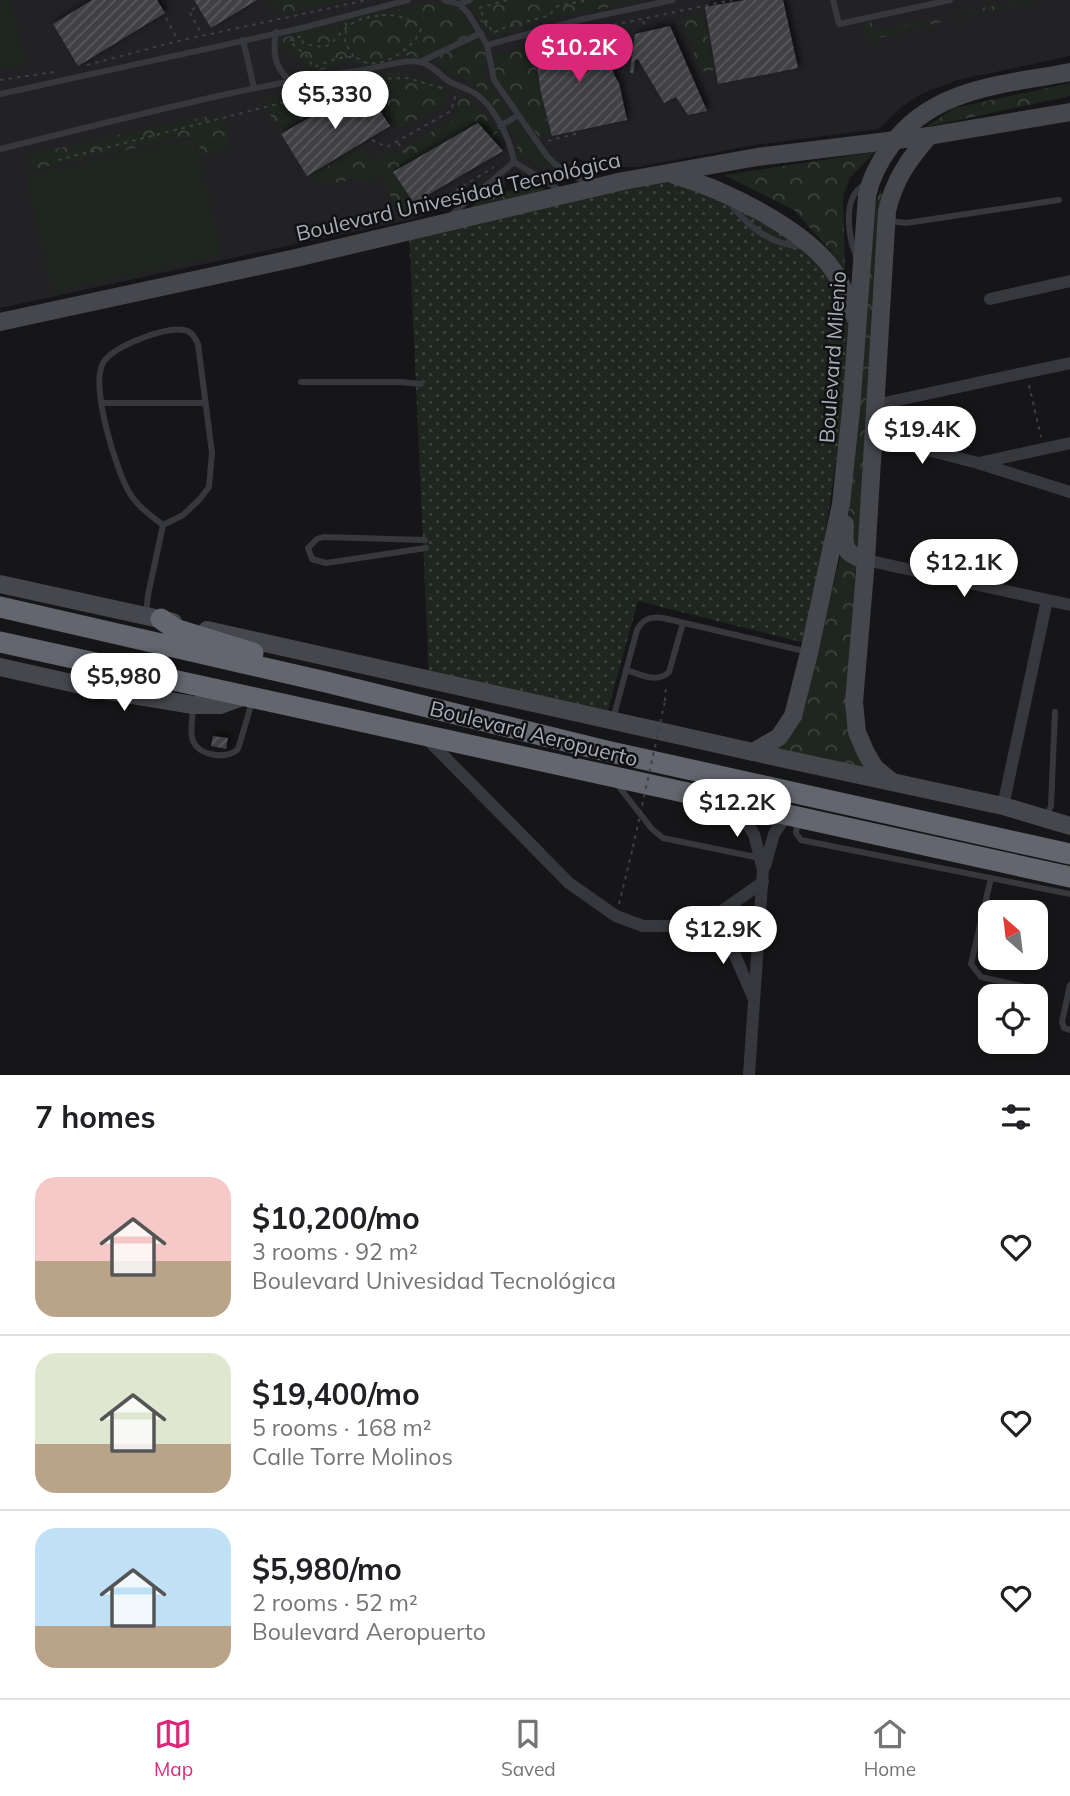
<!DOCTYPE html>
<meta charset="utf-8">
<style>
:root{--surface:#fff;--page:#f6f6f6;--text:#202124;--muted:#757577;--line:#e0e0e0;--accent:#db2777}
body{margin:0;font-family:Mulish,sans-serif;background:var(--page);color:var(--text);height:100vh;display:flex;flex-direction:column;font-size:26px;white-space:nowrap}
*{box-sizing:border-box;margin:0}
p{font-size:23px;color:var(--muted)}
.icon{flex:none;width:38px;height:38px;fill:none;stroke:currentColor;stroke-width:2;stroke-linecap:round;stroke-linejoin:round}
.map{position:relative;height:1075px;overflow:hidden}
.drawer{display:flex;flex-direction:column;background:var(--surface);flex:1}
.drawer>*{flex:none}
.needle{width:46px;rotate:332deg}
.tools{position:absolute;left:978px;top:900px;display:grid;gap:14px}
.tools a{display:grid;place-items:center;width:70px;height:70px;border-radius:14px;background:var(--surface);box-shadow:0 4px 10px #0003;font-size:35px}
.price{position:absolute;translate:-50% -60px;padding:0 16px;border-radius:24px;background:#fff;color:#222;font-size:23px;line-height:46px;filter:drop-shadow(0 2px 4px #0008)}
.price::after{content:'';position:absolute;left:50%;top:42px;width:21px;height:16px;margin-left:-10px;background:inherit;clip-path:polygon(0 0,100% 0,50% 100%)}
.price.active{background:var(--accent);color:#fff}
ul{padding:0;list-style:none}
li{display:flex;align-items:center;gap:21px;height:175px;padding:0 35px}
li+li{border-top:2px solid var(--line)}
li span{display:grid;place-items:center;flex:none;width:196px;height:140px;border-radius:21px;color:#555}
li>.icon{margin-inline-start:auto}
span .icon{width:84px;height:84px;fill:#fffc;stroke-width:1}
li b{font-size:30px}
h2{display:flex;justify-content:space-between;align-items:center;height:84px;padding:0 35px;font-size:30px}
.menu{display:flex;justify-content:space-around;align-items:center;height:98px;border-top:2px solid var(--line);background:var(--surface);font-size:19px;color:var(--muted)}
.menu a{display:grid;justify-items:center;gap:4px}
.menu .active{color:var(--accent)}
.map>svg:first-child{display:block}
.built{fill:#222225}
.grass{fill:url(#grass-dots)}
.park{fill:url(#park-crowns)}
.pitch{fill:#1e261f}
.building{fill:url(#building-hatch);filter:url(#shadow)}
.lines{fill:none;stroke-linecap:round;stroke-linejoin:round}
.path{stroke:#3d3f44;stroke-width:2;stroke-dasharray:3.5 5;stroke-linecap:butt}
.lane{stroke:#37383d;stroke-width:6}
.street{stroke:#37383d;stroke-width:12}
.secondary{stroke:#45474d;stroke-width:18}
.highway{stroke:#63666e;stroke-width:21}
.path-bridge{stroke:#3d3f44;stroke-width:2;stroke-dasharray:3.5 5;stroke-linecap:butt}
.labels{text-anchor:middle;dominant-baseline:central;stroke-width:5;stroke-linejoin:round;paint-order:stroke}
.street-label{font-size:21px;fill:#a8adb8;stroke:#111113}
</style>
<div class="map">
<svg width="1070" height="1075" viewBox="0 0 1070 1075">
<defs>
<pattern id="grass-dots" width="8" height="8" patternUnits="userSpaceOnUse" patternTransform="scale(1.75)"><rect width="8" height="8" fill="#1e261f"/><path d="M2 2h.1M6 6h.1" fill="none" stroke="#3c433d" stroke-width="1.8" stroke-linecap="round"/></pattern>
<pattern id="park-crowns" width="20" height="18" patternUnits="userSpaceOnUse" patternTransform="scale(1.75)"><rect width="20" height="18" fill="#1e261f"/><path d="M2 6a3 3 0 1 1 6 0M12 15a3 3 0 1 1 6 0" fill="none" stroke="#3c433d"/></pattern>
<pattern id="building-hatch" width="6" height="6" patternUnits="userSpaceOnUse" patternTransform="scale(1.75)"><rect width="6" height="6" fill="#404145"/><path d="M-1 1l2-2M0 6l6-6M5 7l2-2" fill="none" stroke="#595a5e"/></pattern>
<filter id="shadow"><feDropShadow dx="3.5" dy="-3.5" stdDeviation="3.5" flood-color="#0009"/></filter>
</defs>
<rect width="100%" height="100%" fill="#161618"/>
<polygon class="built" points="0,0 1070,0 1070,56 958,80 923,93 901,107 879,129 754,145 638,167 602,167 588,164 575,157 565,179 549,169 538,183 528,184 522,176 508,179 503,189 485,195 475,182 429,213 413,219 0,308"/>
<polygon class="grass" points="667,173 715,179 799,234 857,318 809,644 638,601 606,717 429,678 409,229"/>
<g class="park">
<polygon points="267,0 346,0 281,13 271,7"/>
<polygon points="478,0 643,0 535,22 492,38 468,3"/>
<polygon points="1021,0 1039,0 954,19 954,14"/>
<path d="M427 2 454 4C468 22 486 38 486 62L481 68C500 103 532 153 566 173L564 175 517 154V140L483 93 474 83 451 74 437 62 404 55 383 66H365L353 61 308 73C302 57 287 52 277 40L310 29 339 25 367 13 407 9Z"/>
<polygon points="703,14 714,70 701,72 681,20"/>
<polygon points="940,19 941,22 879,38 878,41 872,46 867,41 865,23 873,23 878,31"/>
<polygon points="532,47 550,137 539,137 502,89 493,69 496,53"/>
<path d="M394 73C418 75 433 78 452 94L445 106 397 129 365 83 279 132 262 100 368 75Z"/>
<polygon points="1070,83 1070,96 926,127 954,108"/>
<polygon points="466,95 484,113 504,142 502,147 478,122 392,171 413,205 398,211 380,175 365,182 347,179 342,183 316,181 312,176 359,147 372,160 386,152 389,156 452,120 460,97"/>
<polygon points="222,113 230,148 201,156 197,135 30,170 27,155"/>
<polygon points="875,152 850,178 843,196 845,272 830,250 794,210 724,175"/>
<polygon points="538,185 553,193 468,210 484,196"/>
<polygon points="881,189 883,203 859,547 853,547 847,538 875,204"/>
<polygon points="841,554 860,565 850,712 867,769 775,749 799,723"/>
</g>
<g class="pitch">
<polygon points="0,0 10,0 26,64 0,70"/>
<polygon points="196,138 221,255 52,292 27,175"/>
</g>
<g class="building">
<polygon points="92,0 157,0 165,13 78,66 53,24"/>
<polygon points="194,0 257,0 211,28"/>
<polygon points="745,0 783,0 798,68 718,84 705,7"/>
<polygon points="670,26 707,111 688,115 676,97 664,103 638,59 635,60 633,74 630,72 635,34"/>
<polygon points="600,31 604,36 614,75 619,83 627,120 552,136 541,93 534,46"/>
<polygon points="364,86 390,126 307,176 281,134"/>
<polygon points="478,123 503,151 414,203 393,172"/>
<polygon points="213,736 228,738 226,749 211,746"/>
</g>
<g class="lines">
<g class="path">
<polyline points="507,0 479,8 493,33 506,27 548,16 558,6 588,0"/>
<polyline points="195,8 189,11 202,35"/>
<path d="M382 15C398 15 409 17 421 29 415 46 387 67 367 63 361 61 358 57 351 57 339 56 324 64 313 67L308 57 289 41 301 36 303 43C336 53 329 40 350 25 359 18 370 17 382 15Z"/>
<polyline points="166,18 178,40"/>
<polyline points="643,21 646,29"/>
<polyline points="346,30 345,43 354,57"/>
<polyline points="547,39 732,0"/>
<polyline points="87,65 178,41 367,0"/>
<polyline points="371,79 407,78 441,88"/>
<polyline points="0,80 54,72"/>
<polyline points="327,88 331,98"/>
<polyline points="372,140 387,147 451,111 456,94"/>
<polyline points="548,141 578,133"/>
<polyline points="398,143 408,157"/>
<polyline points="58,160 285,102 342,83"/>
<polyline points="434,204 494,167"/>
<polyline points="1029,385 1041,437"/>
<polyline points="665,701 666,685"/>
<polyline points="619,904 633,847"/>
</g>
<g class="lane">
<polyline points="444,0 459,4 468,13 487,45 494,80 547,156 555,164 589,185"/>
<polyline points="833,0 839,24 950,0"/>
<polyline points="459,4 470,0"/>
<path d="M276 32C272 53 275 68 291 82"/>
<polyline points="243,40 254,88"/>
<polyline points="487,45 579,20 673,0"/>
<polyline points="420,62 481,33"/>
<polyline points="0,94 302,28 408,0"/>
<polyline points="500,126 517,116"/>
<path d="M0 149C120 120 240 86 363 70 380 67 404 59 421 62 432 65 439 74 447 80 456 86 467 88 476 94 495 107 510 139 514 162L451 215"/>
<polyline points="514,162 563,192"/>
<path d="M728 200C745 225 774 248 805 246"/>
<polyline points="889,221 906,223 1059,200"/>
<path d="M858 260C850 245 845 213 853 197 855 192 861 187 865 184"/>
<polyline points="301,382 400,382 421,384"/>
<polyline points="102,403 205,403"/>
<polyline points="425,540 323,537 317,539 308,548 312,559 326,563 426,548"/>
<path d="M146 614 148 595 163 525 183 515 200 499 209 487 212 453 198 344C195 338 192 331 184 330 164 327 113 346 103 363 90 386 116 470 129 492 137 506 150 515 163 525"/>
<path d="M626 670C640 674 657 684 669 672L683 623"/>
<path d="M193 707C193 717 189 731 193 741 199 756 228 760 238 749L252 702"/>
<path d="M613 719 637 630C643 619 650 616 663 618L808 652"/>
<polyline points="616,783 652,829 663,838 760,858"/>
<polyline points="1046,817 1051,806 1055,712"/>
<polyline points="798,820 796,833 801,840 1070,894"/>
<polyline points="991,878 971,964 981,977 1039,990"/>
<polyline points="1070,985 1062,1022 1064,1028 1070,1030"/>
</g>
<g class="street">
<polyline points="990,299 1070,281"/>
<polyline points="875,405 1070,363"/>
<polyline points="873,436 978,463 1070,492"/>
<polyline points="979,463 1070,443"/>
<polyline points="866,560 1070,605"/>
<polyline points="427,739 569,883 616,916 643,926 690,926 715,916 763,882"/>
<polyline points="726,805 748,825 754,834 763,870 749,1075"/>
<polyline points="1003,806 1047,600"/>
<polyline points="765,866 774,834 786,816"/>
<polyline points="690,927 721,936 730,944 754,999"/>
</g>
<g class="secondary">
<path d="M674 175C723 189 804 228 833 270 843 285 849 302 856 319"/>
<polyline points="0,322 296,258 623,181 757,157 929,136 1070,112"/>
<path d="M845 524C844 547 842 553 866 560"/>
<polyline points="0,584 173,622"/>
<polyline points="207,630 753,752 1003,806 1070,826"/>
<polyline points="0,667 103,690 193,705 220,705 245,696"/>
<path d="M753 752 779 737 793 716 809 653 841 504 851 410 867 196C871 177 879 163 890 147 932 87 1004 85 1070 72"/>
<path d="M891 781 875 768 866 753 857 732 854 702 866 560 887 211C894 180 909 159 929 136"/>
</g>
<g class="highway">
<polyline points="0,607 326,682 602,750 1070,854"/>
<polyline points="161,619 175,629 253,653"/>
<polyline points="0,642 1070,877"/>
</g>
<polyline class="path-bridge" points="633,847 665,701"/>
</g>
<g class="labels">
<g class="street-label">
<text transform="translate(458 196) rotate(-13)">Boulevard Univesidad Tecnológica</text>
<text transform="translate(832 357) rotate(-86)">Boulevard Milenio</text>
<text transform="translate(534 733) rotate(14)">Boulevard Aeropuerto</text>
</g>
</g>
</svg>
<div class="tools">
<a><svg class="needle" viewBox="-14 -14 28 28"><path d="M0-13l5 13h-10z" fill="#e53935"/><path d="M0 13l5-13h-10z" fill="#757577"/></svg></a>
<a><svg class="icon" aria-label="locate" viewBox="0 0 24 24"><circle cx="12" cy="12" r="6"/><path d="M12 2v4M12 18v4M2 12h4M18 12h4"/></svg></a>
</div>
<b class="price active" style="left:579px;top:84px">$10.2K</b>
<b class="price" style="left:335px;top:131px">$5,330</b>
<b class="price" style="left:922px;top:466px">$19.4K</b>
<b class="price" style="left:964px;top:599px">$12.1K</b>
<b class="price" style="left:124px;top:713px">$5,980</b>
<b class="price" style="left:737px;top:839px">$12.2K</b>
<b class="price" style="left:723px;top:966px">$12.9K</b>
</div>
<section class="drawer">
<h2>7 homes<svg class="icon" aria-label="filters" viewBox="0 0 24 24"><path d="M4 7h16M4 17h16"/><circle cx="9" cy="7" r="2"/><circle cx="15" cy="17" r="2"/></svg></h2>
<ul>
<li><span style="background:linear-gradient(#f6c9c9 60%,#b9a48a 0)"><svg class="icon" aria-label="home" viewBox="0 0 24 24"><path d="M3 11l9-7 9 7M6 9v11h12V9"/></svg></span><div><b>$10,200/mo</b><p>3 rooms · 92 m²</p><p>Boulevard Univesidad Tecnológica</p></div><svg class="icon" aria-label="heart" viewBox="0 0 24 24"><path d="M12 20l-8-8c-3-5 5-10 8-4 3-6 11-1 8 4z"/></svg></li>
<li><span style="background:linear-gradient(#dfe7d0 65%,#b9a48a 0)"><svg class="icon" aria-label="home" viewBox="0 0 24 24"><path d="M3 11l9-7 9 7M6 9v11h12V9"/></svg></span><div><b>$19,400/mo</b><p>5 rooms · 168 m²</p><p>Calle Torre Molinos</p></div><svg class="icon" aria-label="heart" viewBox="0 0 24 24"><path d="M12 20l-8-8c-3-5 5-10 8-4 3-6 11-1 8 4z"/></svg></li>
<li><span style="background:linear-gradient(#bfe0f5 70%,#b9a48a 0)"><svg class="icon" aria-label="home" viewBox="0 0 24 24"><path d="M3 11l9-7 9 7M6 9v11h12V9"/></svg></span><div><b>$5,980/mo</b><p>2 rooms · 52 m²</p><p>Boulevard Aeropuerto</p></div><svg class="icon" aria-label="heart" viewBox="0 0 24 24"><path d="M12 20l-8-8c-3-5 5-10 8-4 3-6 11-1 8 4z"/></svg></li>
</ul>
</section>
<nav class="menu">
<a class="active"><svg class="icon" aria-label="map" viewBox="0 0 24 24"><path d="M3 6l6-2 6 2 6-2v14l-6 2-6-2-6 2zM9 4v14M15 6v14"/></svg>Map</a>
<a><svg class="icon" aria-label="saved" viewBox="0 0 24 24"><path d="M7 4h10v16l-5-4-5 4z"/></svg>Saved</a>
<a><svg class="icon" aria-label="home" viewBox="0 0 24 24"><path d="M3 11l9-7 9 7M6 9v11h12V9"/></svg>Home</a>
</nav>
